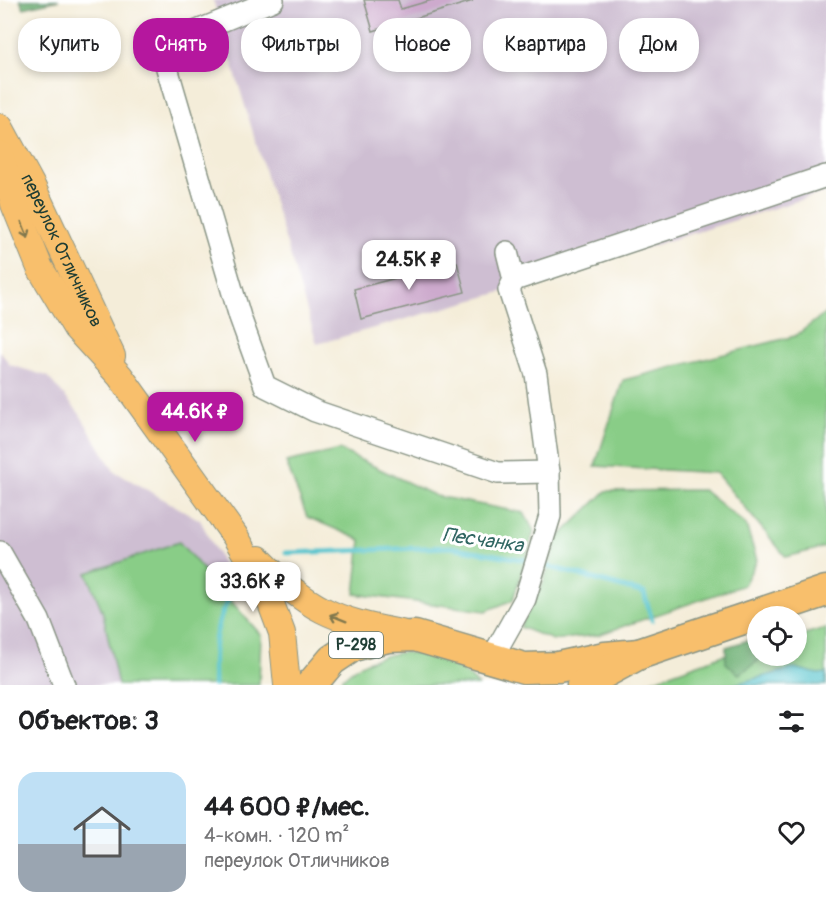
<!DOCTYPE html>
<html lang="ru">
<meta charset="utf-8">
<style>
:root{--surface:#fff;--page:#f2f2f2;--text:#202124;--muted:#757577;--line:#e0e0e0;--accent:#b5179e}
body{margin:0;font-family:Pangolin,sans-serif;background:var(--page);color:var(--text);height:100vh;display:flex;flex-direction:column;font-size:22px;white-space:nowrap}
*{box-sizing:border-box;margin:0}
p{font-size:20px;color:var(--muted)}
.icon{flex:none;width:33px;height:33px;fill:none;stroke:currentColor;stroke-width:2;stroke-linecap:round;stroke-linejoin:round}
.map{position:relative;height:685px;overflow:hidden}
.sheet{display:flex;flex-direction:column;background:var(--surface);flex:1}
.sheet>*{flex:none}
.top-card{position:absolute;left:18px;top:18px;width:790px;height:54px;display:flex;gap:12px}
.tools{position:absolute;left:747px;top:606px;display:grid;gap:12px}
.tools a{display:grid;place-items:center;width:60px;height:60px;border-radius:50%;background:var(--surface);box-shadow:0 3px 9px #0003;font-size:30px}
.price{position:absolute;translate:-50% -51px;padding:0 14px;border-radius:12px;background:#fff;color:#222;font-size:20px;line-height:39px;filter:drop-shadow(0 2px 3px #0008)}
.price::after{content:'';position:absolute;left:50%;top:36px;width:18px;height:14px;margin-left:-9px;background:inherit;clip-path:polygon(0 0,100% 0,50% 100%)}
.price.active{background:var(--accent);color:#fff}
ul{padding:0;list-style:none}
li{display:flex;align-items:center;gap:18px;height:150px;padding:0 18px}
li+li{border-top:2px solid var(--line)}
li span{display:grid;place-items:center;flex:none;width:168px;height:120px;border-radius:18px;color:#555}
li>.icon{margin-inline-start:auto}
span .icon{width:72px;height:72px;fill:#fffc;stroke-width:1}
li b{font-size:26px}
h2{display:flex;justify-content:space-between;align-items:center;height:72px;padding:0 18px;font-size:26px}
.pill{padding:0 21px;border-radius:24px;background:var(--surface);box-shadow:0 3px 9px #0003;font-size:21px;line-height:54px}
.pill.active{background:var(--accent);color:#fff}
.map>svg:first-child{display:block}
.industrial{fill:#cebed2}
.green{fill:#89cd87;stroke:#54855e;stroke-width:1.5}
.forest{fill:#6eb074;stroke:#467654;stroke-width:1.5}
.water{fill:#58c5ce;stroke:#3c8181;stroke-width:1.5}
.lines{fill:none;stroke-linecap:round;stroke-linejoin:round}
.stream{stroke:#58c5ce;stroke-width:5}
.building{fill:#cdaacd}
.minor-casing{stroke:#8a9586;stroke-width:24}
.major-casing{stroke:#8a9586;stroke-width:28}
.highway-casing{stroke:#8a9586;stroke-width:33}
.minor{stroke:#fff;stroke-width:21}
.major{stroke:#f8bf6c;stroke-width:26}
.highway{stroke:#f8bf6c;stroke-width:30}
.oneway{stroke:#81784d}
.labels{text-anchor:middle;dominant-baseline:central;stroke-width:6;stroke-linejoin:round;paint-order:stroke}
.shield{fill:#fff;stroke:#627771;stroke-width:1.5}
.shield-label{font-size:16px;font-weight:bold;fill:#1f3d34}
.street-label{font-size:18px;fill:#1f3d34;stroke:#fff}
.water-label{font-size:20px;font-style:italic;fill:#306662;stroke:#fff}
</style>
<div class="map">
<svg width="826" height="685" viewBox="0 0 826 685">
<rect width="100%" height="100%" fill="#fff"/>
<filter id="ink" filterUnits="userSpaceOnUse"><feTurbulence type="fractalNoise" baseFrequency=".0167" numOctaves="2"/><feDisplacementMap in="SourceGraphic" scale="12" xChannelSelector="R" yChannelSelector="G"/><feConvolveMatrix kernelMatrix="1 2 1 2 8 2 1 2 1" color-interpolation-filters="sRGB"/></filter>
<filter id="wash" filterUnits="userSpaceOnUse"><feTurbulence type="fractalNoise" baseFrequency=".008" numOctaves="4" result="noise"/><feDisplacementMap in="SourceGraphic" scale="24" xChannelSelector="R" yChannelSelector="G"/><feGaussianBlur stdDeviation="1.35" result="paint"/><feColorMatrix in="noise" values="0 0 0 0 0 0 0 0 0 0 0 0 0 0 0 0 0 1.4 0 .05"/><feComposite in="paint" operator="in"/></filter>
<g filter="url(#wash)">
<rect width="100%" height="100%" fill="#f4edd9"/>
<g class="industrial">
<polygon points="213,0 826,0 826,192 509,290 317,344"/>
<polygon points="0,351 10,365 47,376 79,413 114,471 200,520 230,577 195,639 198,685 0,685"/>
</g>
<g class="green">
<polygon points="826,313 826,547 786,557 716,473 595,466 623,380 795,336"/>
<polygon points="340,450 436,496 524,513 534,531 513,600 486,611 355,594 361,540 307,517 286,462"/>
<polygon points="703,490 746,525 757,560 744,585 598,635 553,640 520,627 543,583 558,538 606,491"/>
<polygon points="179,542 261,635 259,685 118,685 103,613 87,573"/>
<polygon points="826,628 826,685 639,685 735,651 758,656 796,656 797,636"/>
<path d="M403 652C433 655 458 662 478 685H337C353 663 378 657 403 652Z"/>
</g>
<g class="forest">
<polygon points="20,0 59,0 24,8"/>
<polygon points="749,640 757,640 758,661 739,674 726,663 726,647"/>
</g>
<polygon class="water" points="795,668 818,674 826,673 826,685 731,685"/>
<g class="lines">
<g class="stream">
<polyline points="286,553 450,547 531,561"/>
<polyline points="540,564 644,593 652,620"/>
<path d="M214 685C212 646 215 622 234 587"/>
</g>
</g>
<g id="blocks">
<g class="building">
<polygon points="364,0 398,0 401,9 432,0 473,1 373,31"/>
<polygon points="457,262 465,292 361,319 354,289"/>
</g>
</g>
</g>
<g filter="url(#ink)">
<use href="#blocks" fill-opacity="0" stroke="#8a9586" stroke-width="1.5"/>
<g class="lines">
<g class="minor-casing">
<g id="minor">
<polyline points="273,0 180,38 170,54 167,68 240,317 265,386 315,411 498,473 549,472"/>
<polyline points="514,280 826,176"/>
<polyline points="0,552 39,620 64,685"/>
<polyline points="493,656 525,599 550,516 549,472 536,374 509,290 514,280 507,252"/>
</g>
</g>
<g class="major-casing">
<g id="major">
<path id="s1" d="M0 127 33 188 112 356"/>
<polyline points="0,154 14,204 40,268 76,328 120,376 235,536 264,585 282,633 287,685"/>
<path d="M259 559C308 609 332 620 401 633"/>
</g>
</g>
<g class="highway-casing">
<g id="highway">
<polyline points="311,685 332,660 353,646 388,637 415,636 524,668 558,667 605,657 639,654"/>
<polyline points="582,685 639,654 826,591"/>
</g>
</g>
<use href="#minor" class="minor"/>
<use href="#major" class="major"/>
<use href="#highway" class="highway"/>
</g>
<defs><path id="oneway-shaft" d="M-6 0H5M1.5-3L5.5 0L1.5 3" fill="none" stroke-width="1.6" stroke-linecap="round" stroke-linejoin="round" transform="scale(1.5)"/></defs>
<g class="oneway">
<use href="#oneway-shaft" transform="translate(25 230) rotate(68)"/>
<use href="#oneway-shaft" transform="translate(338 618) rotate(-158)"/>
</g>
</g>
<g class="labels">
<rect class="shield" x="329" y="632" width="54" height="26" rx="4.5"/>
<g class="shield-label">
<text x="356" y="645">Р-298</text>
</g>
<g class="street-label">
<text stroke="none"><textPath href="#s1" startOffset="138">переулок Отличников</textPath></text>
</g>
<g class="water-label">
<text transform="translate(483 540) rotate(8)">Песчанка</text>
</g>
</g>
</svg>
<div class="tools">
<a><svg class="icon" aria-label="locate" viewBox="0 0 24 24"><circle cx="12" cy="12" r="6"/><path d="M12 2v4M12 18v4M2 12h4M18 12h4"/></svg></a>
</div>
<b class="price" style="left:409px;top:291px">24.5K ₽</b>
<b class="price active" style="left:195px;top:443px">44.6K ₽</b>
<b class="price" style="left:253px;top:613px">33.6K ₽</b>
<div class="top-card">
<a class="pill">Купить</a>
<a class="pill active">Снять</a>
<a class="pill">Фильтры</a>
<a class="pill">Новое</a>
<a class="pill">Квартира</a>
<a class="pill">Дом</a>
</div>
</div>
<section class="sheet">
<h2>Объектов: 3<svg class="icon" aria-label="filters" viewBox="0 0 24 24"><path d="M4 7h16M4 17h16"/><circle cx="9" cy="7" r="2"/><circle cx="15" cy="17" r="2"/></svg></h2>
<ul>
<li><span style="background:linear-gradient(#bfe0f5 60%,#9aa5b1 0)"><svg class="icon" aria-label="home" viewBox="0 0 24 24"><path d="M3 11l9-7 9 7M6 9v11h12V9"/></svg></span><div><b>44 600 ₽/мес.</b><p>4-комн. · 120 m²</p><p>переулок Отличников</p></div><svg class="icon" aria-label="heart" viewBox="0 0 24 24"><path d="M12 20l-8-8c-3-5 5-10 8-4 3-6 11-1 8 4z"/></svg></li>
</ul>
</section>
